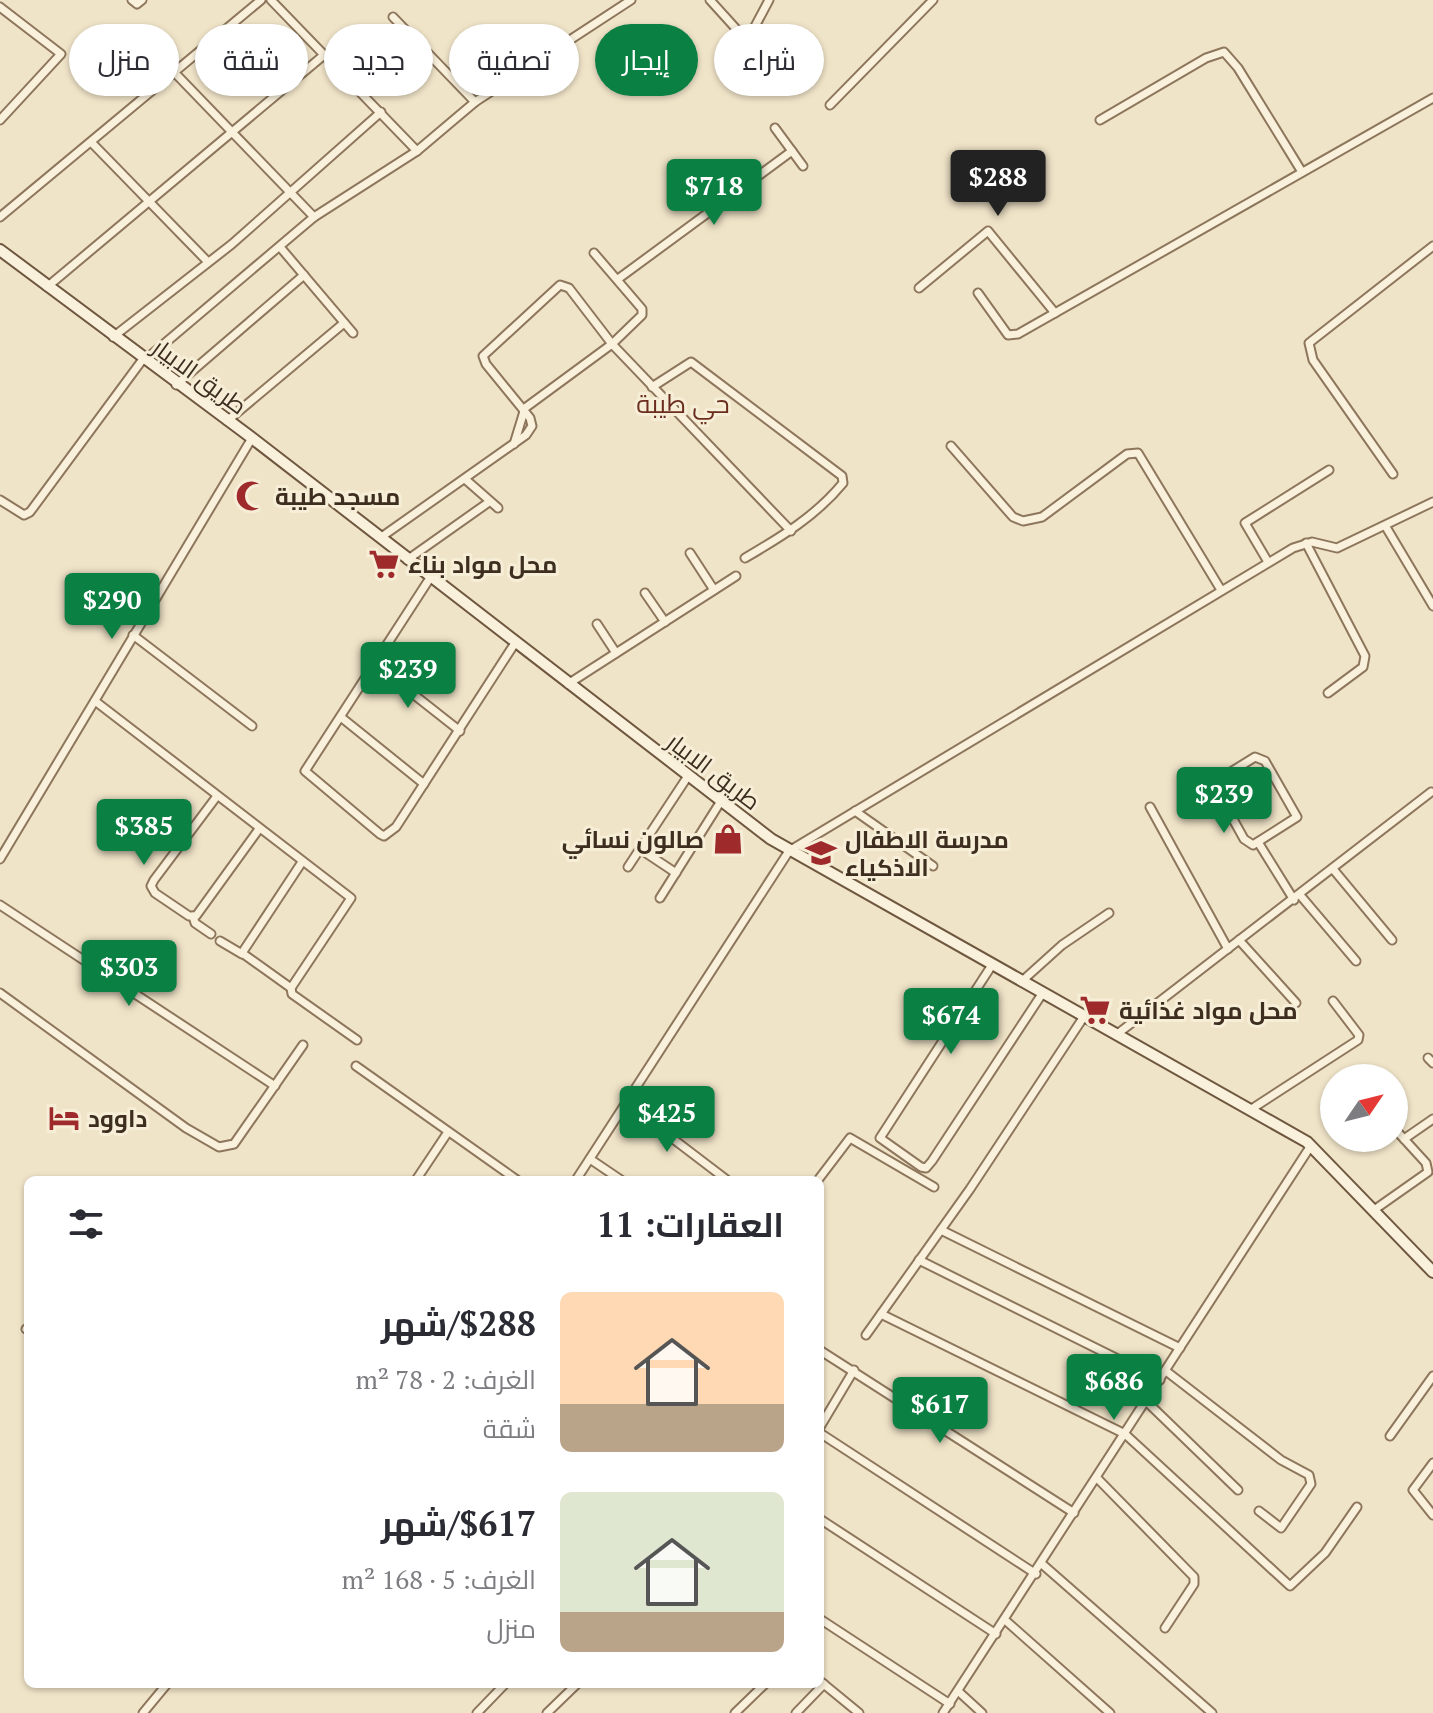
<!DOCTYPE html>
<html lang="ar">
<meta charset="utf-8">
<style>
:root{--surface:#fff;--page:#f2f2f3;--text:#2b2b33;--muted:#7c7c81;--accent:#0b8043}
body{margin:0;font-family:"PT Serif",Cairo,serif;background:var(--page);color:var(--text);direction:rtl;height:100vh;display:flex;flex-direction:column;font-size:30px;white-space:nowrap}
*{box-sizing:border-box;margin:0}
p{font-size:26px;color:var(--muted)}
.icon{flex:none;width:44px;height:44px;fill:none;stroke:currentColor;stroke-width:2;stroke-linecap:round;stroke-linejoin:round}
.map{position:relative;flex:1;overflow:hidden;direction:ltr}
.details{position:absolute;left:24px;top:1176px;width:800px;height:512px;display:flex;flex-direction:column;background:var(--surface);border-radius:12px;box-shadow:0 2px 6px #0004;direction:rtl}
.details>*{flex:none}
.banner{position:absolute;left:24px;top:24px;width:800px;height:72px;direction:rtl;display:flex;gap:16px}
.needle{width:52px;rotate:55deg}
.controls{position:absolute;left:1320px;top:1064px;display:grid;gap:16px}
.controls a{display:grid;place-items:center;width:88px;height:88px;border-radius:50%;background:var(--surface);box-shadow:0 2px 6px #0004;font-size:40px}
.price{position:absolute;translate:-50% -68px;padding:0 18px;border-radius:8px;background:var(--accent);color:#fff;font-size:26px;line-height:52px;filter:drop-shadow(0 2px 4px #0008)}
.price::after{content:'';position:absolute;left:50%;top:48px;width:24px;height:18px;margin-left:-12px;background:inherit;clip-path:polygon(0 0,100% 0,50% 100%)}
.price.on{background:#222;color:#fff}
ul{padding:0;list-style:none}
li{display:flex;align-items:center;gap:24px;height:200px;padding:0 40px}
li span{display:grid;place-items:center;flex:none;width:224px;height:160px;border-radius:12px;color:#555}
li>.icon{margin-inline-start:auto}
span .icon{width:96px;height:96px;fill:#fffc;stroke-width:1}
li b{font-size:34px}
h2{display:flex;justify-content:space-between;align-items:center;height:96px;padding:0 40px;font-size:34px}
.pill{padding:0 28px;border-radius:36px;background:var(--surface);box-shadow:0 2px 6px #0004;font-size:28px;line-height:72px}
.pill.on{background:var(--accent);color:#fff}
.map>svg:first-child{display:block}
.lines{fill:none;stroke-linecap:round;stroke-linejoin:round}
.minor-casing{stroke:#8d765c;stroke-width:11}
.secondary-casing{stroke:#6f573f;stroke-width:14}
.minor{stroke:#faf1dc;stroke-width:7}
.secondary{stroke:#faf1dc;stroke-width:10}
.labels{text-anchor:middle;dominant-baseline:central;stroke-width:6;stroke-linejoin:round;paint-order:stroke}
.street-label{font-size:24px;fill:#3d2e20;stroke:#f7eed8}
.poi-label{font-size:24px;font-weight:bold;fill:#3d2e20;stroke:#f7eed8;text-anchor:start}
.neighbourhood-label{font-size:26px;fill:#6b2e1e;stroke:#f7eed8}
</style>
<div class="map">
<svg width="1433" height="1713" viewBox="0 0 1433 1713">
<rect width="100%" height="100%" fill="#f0e4c8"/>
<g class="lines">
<g class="minor-casing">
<g id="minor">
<polyline points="132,0 137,4 142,0"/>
<polyline points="271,0 417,151"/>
<polyline points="710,0 739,32 746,35 752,32 769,0"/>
<polyline points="0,7 61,54 0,120"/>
<polyline points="393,17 475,102"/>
<polyline points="174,72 314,217"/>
<polyline points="830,105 933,0"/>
<polyline points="1100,120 1206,58 1224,52 1238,68 1302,172"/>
<polyline points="775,128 803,166"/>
<polyline points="91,142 208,262"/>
<polyline points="0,217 261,0"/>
<polyline points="280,247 353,333"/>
<polyline points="618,279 792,151"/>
<polyline points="47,287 324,55"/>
<polyline points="919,288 988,231 1055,313"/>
<polyline points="978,293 1008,335 1018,334 1433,98"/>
<polyline points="113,337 232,244 381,112"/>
<polyline points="145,360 314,217 417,151 475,102 631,0"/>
<polyline points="176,385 304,275"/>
<path d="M652 387 691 362 842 476 843 483C816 516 781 537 745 558"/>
<polyline points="227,421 344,323"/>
<polyline points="514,444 525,408 612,344 642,315 642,309 594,253"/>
<polyline points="951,446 1013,517 1023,521 1042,517 1127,454 1138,453 1221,590"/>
<polyline points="1393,474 1313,360 1309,343 1433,246"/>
<polyline points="465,479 498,508"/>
<polyline points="0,500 24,515 30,512 143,359"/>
<polyline points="1386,527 1433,606"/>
<polyline points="380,538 526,435 532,426 530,418 486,364 483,356 560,285 569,288 612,344 791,531"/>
<polyline points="1306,543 1365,656 1363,667 1328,693"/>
<polyline points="690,553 714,590"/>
<polyline points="407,560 489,502"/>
<polyline points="1268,562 1245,523 1329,470"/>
<polyline points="430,578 305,771 380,834 384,836 396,827 515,643"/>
<polyline points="645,593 665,622"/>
<polyline points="597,624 616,653"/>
<polyline points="133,635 252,726"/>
<polyline points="375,664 460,731"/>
<polyline points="568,684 736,576"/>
<polyline points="95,701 351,898 291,988 242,953 302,862"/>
<polyline points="342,718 424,784"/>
<polygon points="1255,757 1265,761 1297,817 1253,845 1244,839 1213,783"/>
<polyline points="217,796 154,880 151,886 155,893 189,916 196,916 259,829"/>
<polyline points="1150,807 1228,949"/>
<polyline points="855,811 933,866"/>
<polyline points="1258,842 1294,900"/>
<polyline points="640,849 676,873"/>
<polyline points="0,859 252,438"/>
<polyline points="628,867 688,776"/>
<polyline points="1333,869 1392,940"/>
<polyline points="1300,895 1356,961"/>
<polyline points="660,898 721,801"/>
<polyline points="0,905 275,1086"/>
<polyline points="193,916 195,923 211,934"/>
<polyline points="1239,940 1296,1003"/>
<polyline points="220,941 242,954"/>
<polyline points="992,965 880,1138 921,1167 926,1168 932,1161 1042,994"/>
<polyline points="1021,982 1062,945 1109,913"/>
<polyline points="291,988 292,994 357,1040"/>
<polyline points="0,993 186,1128 219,1147 234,1144 303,1045"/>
<polyline points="1116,1035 1431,792"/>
<polyline points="1428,1058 1433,1063"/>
<polyline points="356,1066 517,1180"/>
<polyline points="626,1103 727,1180"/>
<polyline points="1250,1110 1358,1040 1359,1035 1333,1001"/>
<polyline points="1404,1139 1433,1119"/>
<polyline points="590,1159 621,1180"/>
<polyline points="416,1180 448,1132"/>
<polyline points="576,1180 789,851 1293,548 1312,542 1337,548 1433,502"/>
<polyline points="818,1180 850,1138 934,1187"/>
<polyline points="1374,1210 1428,1172 1426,1163 1394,1128"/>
<polyline points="941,1230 1180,1348"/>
<polyline points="919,1260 1160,1380"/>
<polyline points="881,1314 1125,1434 1290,1586 1325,1553 1357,1507"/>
<polyline points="26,1329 28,1330"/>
<polyline points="866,1335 970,1189 1083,1018"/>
<polyline points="821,1351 1074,1513"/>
<polyline points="1166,1371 1281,1460 1309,1475 1311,1484 1281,1528 1259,1511"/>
<polyline points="1147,1402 1238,1490"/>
<polyline points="820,1427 854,1370"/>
<polyline points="820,1433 1036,1574"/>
<polyline points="1390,1436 1433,1376"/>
<polyline points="1433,1463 1413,1490 1433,1515"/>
<polyline points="1097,1478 1194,1577 1194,1584 1165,1628"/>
<polyline points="820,1519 996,1634"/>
<polyline points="1042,1564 1212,1713"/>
<polyline points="820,1619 950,1704"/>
<polyline points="1005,1620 1110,1713"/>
<polyline points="820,1681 859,1713"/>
<polyline points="958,1691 982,1713"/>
<polyline points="143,1713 167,1684"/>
<polyline points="477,1713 505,1684"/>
<polyline points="547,1713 577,1684"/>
<polyline points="735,1713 765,1684"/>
<polyline points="796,1713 824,1684"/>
<polyline points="943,1713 1310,1147"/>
</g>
</g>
<g class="secondary-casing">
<polyline id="secondary" points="0,250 252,438 771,839 1307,1142 1433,1272"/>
</g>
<use href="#minor" class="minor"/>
<use href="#secondary" class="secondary"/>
</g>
<defs>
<g id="mosque-bare" transform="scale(2.4)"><path d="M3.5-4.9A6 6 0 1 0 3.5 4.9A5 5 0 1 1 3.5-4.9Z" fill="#9e2a2b" stroke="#f7eed8" stroke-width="2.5" paint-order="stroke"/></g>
<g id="supermarket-bare" transform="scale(2.4)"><path d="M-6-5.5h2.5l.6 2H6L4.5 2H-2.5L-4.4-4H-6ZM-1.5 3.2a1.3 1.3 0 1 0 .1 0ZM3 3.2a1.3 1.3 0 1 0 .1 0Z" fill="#9e2a2b" stroke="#f7eed8" stroke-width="2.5" paint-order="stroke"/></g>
<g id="shop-bare" transform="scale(2.4)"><path d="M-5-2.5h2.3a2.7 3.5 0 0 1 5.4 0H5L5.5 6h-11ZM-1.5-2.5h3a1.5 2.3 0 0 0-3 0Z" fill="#9e2a2b" stroke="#f7eed8" stroke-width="2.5" paint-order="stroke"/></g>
<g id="school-bare" transform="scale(2.4)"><path d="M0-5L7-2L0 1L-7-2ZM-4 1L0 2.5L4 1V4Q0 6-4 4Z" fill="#9e2a2b" stroke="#f7eed8" stroke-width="2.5" paint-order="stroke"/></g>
<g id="hotel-bare" transform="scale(2.4)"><path d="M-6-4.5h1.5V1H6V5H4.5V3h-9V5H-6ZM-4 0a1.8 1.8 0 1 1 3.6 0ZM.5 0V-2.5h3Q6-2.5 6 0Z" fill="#9e2a2b" stroke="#f7eed8" stroke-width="2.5" paint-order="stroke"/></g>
</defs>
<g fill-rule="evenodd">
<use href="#mosque-bare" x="251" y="496"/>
<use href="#supermarket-bare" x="384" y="564"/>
<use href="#shop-bare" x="728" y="839"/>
<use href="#school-bare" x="821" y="853"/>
<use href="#supermarket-bare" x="1095" y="1010"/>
<use href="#hotel-bare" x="64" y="1118"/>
</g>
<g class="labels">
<g class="street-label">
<text transform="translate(200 376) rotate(36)">طريق الابيار</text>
<text transform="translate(714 771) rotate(37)">طريق الابيار</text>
</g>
<g class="poi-label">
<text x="275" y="496">مسجد طيبة</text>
<text x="408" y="564">محل مواد بناء</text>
<text x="704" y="839" text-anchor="end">صالون نسائي</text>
<text x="845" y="839">مدرسة الاطفال<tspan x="845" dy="28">الاذكياء</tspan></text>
<text x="1119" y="1010">محل مواد غذائية</text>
<text x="88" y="1118">داوود</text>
</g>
<g class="neighbourhood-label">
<text x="683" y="403">حي طيبة</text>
</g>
</g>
</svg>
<div class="controls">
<a><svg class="needle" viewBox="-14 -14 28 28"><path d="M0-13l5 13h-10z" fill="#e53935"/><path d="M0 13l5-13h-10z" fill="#7c7c81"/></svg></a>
</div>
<b class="price on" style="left:998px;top:218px">$288</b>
<b class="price" style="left:714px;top:227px">$718</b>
<b class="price" style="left:112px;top:641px">$290</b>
<b class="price" style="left:408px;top:710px">$239</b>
<b class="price" style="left:1224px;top:835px">$239</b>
<b class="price" style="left:144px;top:867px">$385</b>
<b class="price" style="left:129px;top:1008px">$303</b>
<b class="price" style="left:951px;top:1056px">$674</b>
<b class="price" style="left:667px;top:1154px">$425</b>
<b class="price" style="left:1114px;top:1422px">$686</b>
<b class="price" style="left:940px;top:1445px">$617</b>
<div class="banner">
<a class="pill">شراء</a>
<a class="pill on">إيجار</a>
<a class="pill">تصفية</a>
<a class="pill">جديد</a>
<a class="pill">شقة</a>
<a class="pill">منزل</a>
</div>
<section class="details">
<h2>العقارات: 11<svg class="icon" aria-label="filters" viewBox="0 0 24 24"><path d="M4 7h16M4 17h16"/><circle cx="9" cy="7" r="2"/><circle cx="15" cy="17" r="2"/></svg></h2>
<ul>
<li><span style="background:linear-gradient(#ffd9b3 70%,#b9a48a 0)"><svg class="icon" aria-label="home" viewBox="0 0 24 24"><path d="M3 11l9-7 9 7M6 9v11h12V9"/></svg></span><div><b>$288/شهر</b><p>الغرف: 2 · 78 m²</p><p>شقة</p></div></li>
<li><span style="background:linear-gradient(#dfe7d0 75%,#b9a48a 0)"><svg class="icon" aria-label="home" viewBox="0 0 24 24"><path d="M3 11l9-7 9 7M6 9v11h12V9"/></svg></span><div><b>$617/شهر</b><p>الغرف: 5 · 168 m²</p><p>منزل</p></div></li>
</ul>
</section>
</div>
